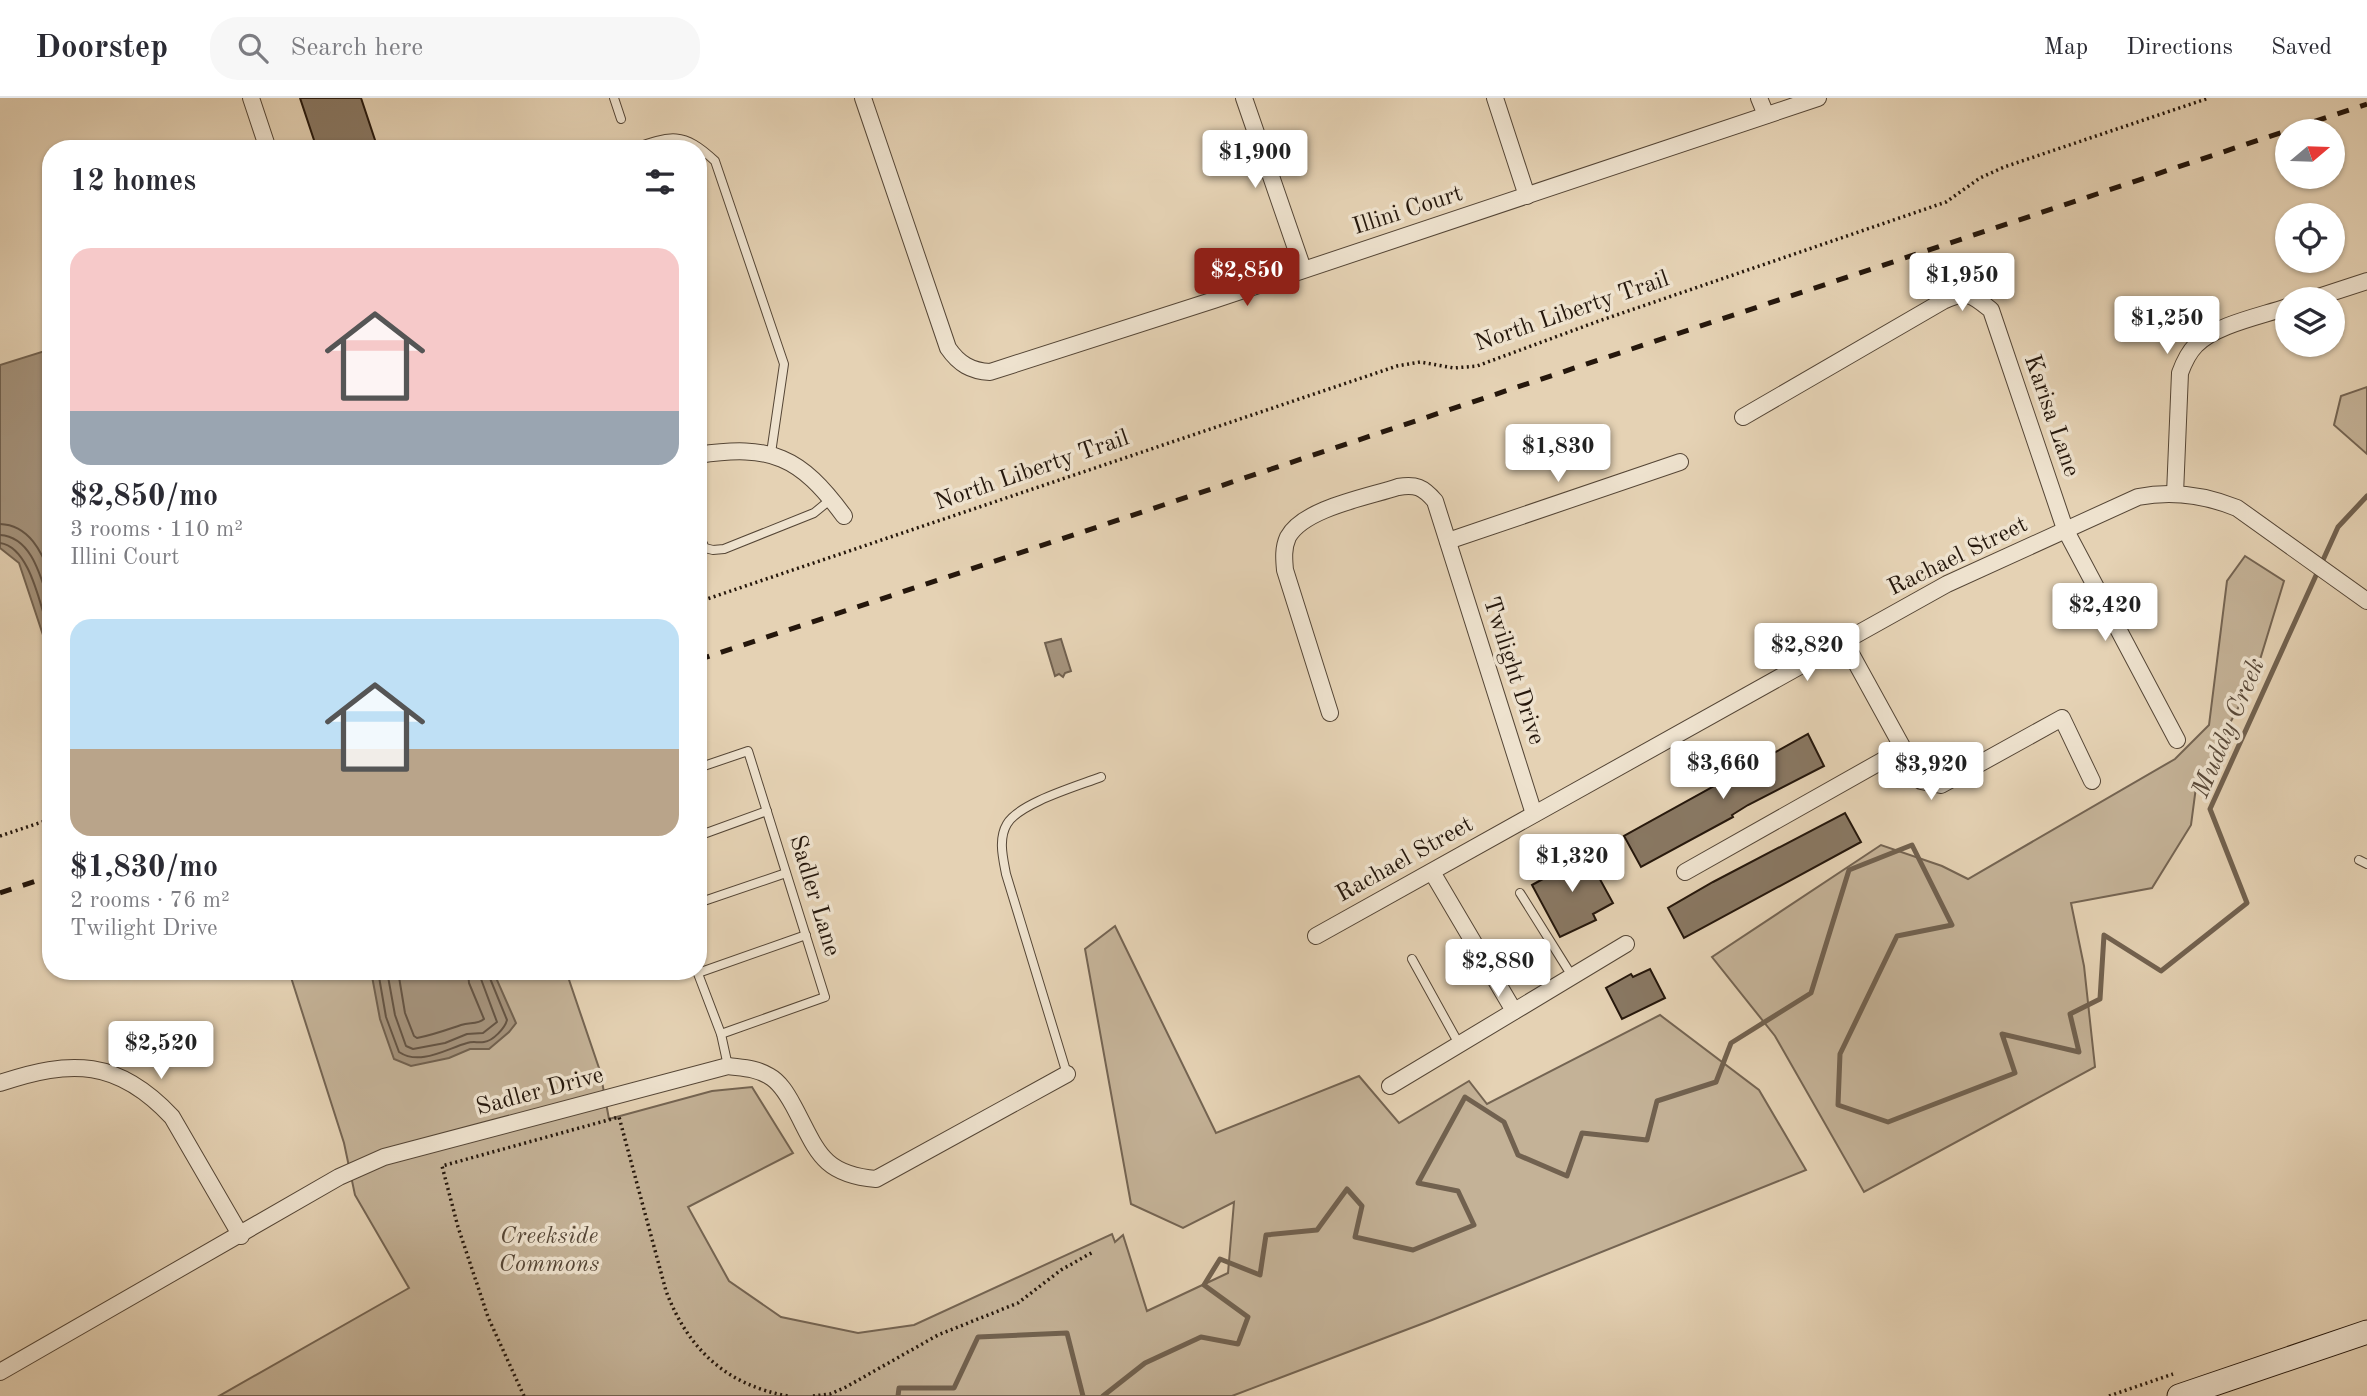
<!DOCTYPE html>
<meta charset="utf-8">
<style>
:root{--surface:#fff;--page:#f7f7f7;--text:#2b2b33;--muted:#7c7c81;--line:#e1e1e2;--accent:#8f2418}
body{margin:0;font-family:"Old Standard TT",serif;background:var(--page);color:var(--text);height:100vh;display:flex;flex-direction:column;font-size:26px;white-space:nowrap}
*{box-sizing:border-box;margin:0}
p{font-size:23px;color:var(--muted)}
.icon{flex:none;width:38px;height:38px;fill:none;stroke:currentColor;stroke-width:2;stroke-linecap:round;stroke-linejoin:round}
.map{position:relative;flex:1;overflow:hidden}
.details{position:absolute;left:42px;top:42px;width:665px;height:840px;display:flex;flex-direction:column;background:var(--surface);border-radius:28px;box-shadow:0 2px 5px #0004}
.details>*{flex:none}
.needle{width:46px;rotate:71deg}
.buttons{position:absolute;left:2275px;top:21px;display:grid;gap:14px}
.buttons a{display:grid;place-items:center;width:70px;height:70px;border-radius:50%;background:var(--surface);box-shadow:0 2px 5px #0004;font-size:35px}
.price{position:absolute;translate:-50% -60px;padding:0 16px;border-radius:7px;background:#fff;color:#222;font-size:23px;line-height:46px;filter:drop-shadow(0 2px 4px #0008)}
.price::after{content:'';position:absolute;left:50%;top:42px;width:21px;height:16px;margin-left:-10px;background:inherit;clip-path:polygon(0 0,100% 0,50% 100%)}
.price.on{background:var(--accent);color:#fff}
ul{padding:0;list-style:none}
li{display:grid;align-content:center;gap:14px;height:371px;padding:0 28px}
li span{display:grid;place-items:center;height:217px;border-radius:21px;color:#555}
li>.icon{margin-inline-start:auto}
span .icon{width:126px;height:126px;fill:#fffc;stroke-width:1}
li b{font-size:30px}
h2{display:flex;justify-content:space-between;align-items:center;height:84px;padding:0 28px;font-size:30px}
header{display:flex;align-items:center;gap:42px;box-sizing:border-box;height:98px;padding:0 35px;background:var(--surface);border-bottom:2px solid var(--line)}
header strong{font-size:33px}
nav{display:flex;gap:38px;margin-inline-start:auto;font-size:24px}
.search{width:490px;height:63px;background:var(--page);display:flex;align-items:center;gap:18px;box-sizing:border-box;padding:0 24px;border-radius:28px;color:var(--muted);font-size:26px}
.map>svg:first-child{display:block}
.green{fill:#c4b297;stroke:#746452;stroke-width:2}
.water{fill:#a4927b;stroke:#71614f;stroke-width:2}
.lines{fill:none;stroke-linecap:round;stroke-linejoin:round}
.shore{stroke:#645444;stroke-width:2}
.stream{stroke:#71614f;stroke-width:5}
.building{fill:#897863;stroke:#25170c;stroke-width:2}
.lane-casing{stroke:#554636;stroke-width:10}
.street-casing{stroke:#554636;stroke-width:18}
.secondary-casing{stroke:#25170c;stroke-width:25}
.path{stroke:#25170c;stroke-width:3.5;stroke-dasharray:2 3.5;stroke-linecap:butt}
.lane{stroke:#eee2ce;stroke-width:8}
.street{stroke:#eee2ce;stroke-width:16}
.secondary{stroke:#eee2ce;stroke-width:23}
.rail{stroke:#25170c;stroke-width:5;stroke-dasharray:12 12;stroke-linecap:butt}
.labels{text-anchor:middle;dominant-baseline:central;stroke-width:7;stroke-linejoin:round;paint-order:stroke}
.street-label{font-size:24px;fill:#25170c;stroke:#eee2ce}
.park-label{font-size:24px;font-style:italic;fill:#554636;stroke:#eee2ce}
.water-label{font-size:26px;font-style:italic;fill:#584838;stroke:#eee2ce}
</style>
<header>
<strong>Doorstep</strong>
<div class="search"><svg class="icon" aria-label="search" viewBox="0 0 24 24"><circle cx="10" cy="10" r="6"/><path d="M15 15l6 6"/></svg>Search here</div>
<nav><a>Map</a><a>Directions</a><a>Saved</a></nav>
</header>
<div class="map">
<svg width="2367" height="1298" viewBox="0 0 2367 1298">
<rect width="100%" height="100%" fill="#e5d2b4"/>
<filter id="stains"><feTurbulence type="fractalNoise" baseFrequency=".00286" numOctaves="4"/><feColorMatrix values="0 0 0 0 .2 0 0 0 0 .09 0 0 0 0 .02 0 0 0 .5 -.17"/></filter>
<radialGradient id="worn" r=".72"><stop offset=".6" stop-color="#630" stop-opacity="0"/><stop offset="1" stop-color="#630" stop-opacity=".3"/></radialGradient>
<g class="green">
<polygon points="2367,289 2367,356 2334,327 2341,298"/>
<polygon points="2245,458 2284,483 2255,578 2196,689 2191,727 2152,790 2071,805 2084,868 2095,969 1864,1094 1775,938 1712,859 1881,747 1942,768 1968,781 2175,661 2209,627 2227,483"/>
<polygon points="1115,828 1216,1035 1359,978 1399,1025 1469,983 1487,1006 1660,917 1759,992 1806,1072 1432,1222 1232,1298 219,1298 409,1190 355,1097 344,1045 289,873 566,873 600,973 609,1021 712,993 752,989 793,1055 688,1109 729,1183 781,1219 858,1235 914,1227 1112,1136 1115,1144 1123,1137 1147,1213 1228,1175 1234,1104 1183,1130 1131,1106 1085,851"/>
</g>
<g class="water">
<polygon points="51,251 51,536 43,537 19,465 0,450 0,267"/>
<polygon points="1061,541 1071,573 1065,575 1063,579 1059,576 1055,578 1045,545"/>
<polygon points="371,873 493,873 516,925 509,934 489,951 470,951 449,960 411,968 394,961 380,921"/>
</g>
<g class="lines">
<g class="shore">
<path d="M0 426C29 427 42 454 51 478"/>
<path d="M0 437C34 439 42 485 51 510"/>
<path d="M0 445C29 449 39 503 47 527L51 529"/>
<path d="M378 873 386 919 399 954C420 968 446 951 467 945 473 943 478 945 484 944 493 943 505 930 507 922L487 873"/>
<polyline points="387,873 395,917 406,948 413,951 445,945 467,936 483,935 497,924 478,873"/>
<path d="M398 873 405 915 414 938 417 940C433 937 446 932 461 927 470 924 477 927 484 921L469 885 468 873"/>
</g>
<g class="stream">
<polyline points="898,1298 899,1290 954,1290 978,1239 1067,1235 1083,1298"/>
<polyline points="1103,1298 1145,1265 1201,1239 1238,1246 1248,1219 1204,1187 1220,1161 1260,1177 1266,1137 1317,1132 1347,1091 1362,1108 1355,1139 1413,1152 1474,1127 1458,1093 1418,1085 1465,999 1504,1024 1518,1057 1567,1078 1582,1035 1647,1042 1657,1003 1716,984 1731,945 1811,895 1849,772 1912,747 1952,827 1897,838 1840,956 1838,1007 1888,1024 2015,975 2002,936 2079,954 2070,916 2100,901 2104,837 2161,873 2247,805 2210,711 2338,429 2367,398"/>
</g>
</g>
<g class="building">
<polygon points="300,0 361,0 378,51 317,51"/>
<polygon points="1808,636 1824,668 1748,707 1732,717 1733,719 1641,769 1624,738"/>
<polygon points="1845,715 1861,744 1684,840 1668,810 1713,784"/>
<polygon points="1585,754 1613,805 1593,816 1596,822 1560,839 1532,787 1552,776 1549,770"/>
<polygon points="1650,871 1665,900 1622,921 1606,890 1631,876 1633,879"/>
</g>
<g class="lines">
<g class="lane-casing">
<g id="lane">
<polyline points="614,0 621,21"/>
<path d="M632 51C671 37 683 33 715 63L784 266 771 355"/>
<polyline points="698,436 705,450 713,452 724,451 814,415 831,401"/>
<polyline points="698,670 748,653 825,899 721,936"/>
<polyline points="698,738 767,713"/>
<polyline points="2359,762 2367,766"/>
<polyline points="1520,795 1572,878"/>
<polyline points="698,805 786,775"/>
<polyline points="1412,861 1459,946"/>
<polyline points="697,873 721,936 728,968"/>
<polyline points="698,875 806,837"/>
<path d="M1067 976 1006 776C1003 760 998 741 1007 726 1019 705 1078 688 1101 679"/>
</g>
</g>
<g class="street-casing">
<g id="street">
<polyline points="251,0 268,51"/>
<path d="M863 0 948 250C959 266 971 273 990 274L1214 202 1818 0"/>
<polyline points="1244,0 1303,171"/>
<polyline points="1495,0 1527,98"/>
<polyline points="1759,0 1766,17"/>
<polyline points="2312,201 2367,183"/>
<path d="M1743 319 1943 203C1968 192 1971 196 1991 212L2065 431 2177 642"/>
<path d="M698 357C771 346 800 358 844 418"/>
<path d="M2175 396 2180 275C2184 264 2188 255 2196 247 2215 227 2261 218 2287 209"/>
<polyline points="1448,443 1680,364"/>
<polyline points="1844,543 1921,683 1941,687 2062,620 2092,683"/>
<path d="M1330 615 1285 472C1284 461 1283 450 1288 439 1304 410 1368 399 1398 389 1416 386 1423 389 1435 403L1534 716"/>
<polyline points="1432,774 1514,913"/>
<polyline points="1685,774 1903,651"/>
<path d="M1316 838 1947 486 2138 399C2173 392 2205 397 2237 410L2367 503"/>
<path d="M0 985C71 961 118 961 172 1019L241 1138"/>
<polyline points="1390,988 1626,846"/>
<path d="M0 1274 339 1079 384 1059 728 968C742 970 756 970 769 978 780 984 787 996 793 1007 817 1051 820 1076 876 1081L1067 976"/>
</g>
</g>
<g class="secondary-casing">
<polyline id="secondary" points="2179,1298 2367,1234"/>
</g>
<g class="path">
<polyline points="698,504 1397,268 1420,264 1454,270 1477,268 1596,224 1946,104 1980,80 2004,69 2209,0"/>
<polyline points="0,738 51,721"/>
<path d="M524 1298 488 1219 458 1129 442 1068 619 1019 666 1193C688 1251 726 1287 788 1298"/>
<polyline points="813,1298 830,1296 846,1289 938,1237 1018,1205 1061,1172 1093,1154"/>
<polyline points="2109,1298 2173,1276"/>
</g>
<use href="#lane" class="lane"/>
<use href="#street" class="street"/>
<use href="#secondary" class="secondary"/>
<g class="rail">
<polyline points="698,562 2367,6"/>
<polyline points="0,795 51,778"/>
</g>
</g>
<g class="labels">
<g class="street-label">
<text transform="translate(1408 113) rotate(-18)">Illini Court</text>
<text transform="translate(1572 214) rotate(-19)">North Liberty Trail</text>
<text transform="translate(2051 318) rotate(71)">Karisa Lane</text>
<text transform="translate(1032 373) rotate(-19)">North Liberty Trail</text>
<text transform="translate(1958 459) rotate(-26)">Rachael Street</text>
<text transform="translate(1513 573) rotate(72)">Twilight Drive</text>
<text transform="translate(1405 762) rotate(-29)">Rachael Street</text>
<text transform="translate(814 798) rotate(73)">Sadler Lane</text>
<text transform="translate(540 994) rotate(-15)">Sadler Drive</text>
</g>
<g class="park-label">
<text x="549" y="1139">Creekside<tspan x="549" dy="28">Commons</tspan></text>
</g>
<g class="water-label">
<text transform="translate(2229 630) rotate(-67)">Muddy Creek</text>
</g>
</g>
<rect width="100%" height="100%" filter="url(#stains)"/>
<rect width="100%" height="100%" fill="url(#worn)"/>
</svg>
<div class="buttons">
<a><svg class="needle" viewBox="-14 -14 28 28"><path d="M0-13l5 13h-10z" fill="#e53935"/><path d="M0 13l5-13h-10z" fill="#7c7c81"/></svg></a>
<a><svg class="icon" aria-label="locate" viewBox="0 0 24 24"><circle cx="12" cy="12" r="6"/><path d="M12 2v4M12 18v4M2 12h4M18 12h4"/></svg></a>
<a><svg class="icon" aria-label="layers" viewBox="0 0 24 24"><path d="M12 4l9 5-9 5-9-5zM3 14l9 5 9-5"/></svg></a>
</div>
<b class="price" style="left:1255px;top:92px">$1,900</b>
<b class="price on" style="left:1247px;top:210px">$2,850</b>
<b class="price" style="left:1962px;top:215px">$1,950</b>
<b class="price" style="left:2167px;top:258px">$1,250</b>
<b class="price" style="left:1558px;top:386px">$1,830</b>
<b class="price" style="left:2105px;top:545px">$2,420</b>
<b class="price" style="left:1807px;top:585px">$2,820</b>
<b class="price" style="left:1723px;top:703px">$3,660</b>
<b class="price" style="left:1931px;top:704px">$3,920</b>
<b class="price" style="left:1572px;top:796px">$1,320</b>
<b class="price" style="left:1498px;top:901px">$2,880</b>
<b class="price" style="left:161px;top:983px">$2,520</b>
<section class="details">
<h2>12 homes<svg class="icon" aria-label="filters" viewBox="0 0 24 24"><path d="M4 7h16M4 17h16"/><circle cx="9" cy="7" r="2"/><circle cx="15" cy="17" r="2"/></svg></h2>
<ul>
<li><span style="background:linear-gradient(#f6c9c9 75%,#9aa5b1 0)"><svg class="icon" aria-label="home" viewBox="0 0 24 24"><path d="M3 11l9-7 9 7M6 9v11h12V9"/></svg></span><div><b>$2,850/mo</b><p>3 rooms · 110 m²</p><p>Illini Court</p></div></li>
<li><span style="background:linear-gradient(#bfe0f5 60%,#b9a48a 0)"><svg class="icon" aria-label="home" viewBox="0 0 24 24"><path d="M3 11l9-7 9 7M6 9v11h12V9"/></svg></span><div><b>$1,830/mo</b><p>2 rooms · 76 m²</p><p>Twilight Drive</p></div></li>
</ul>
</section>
</div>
